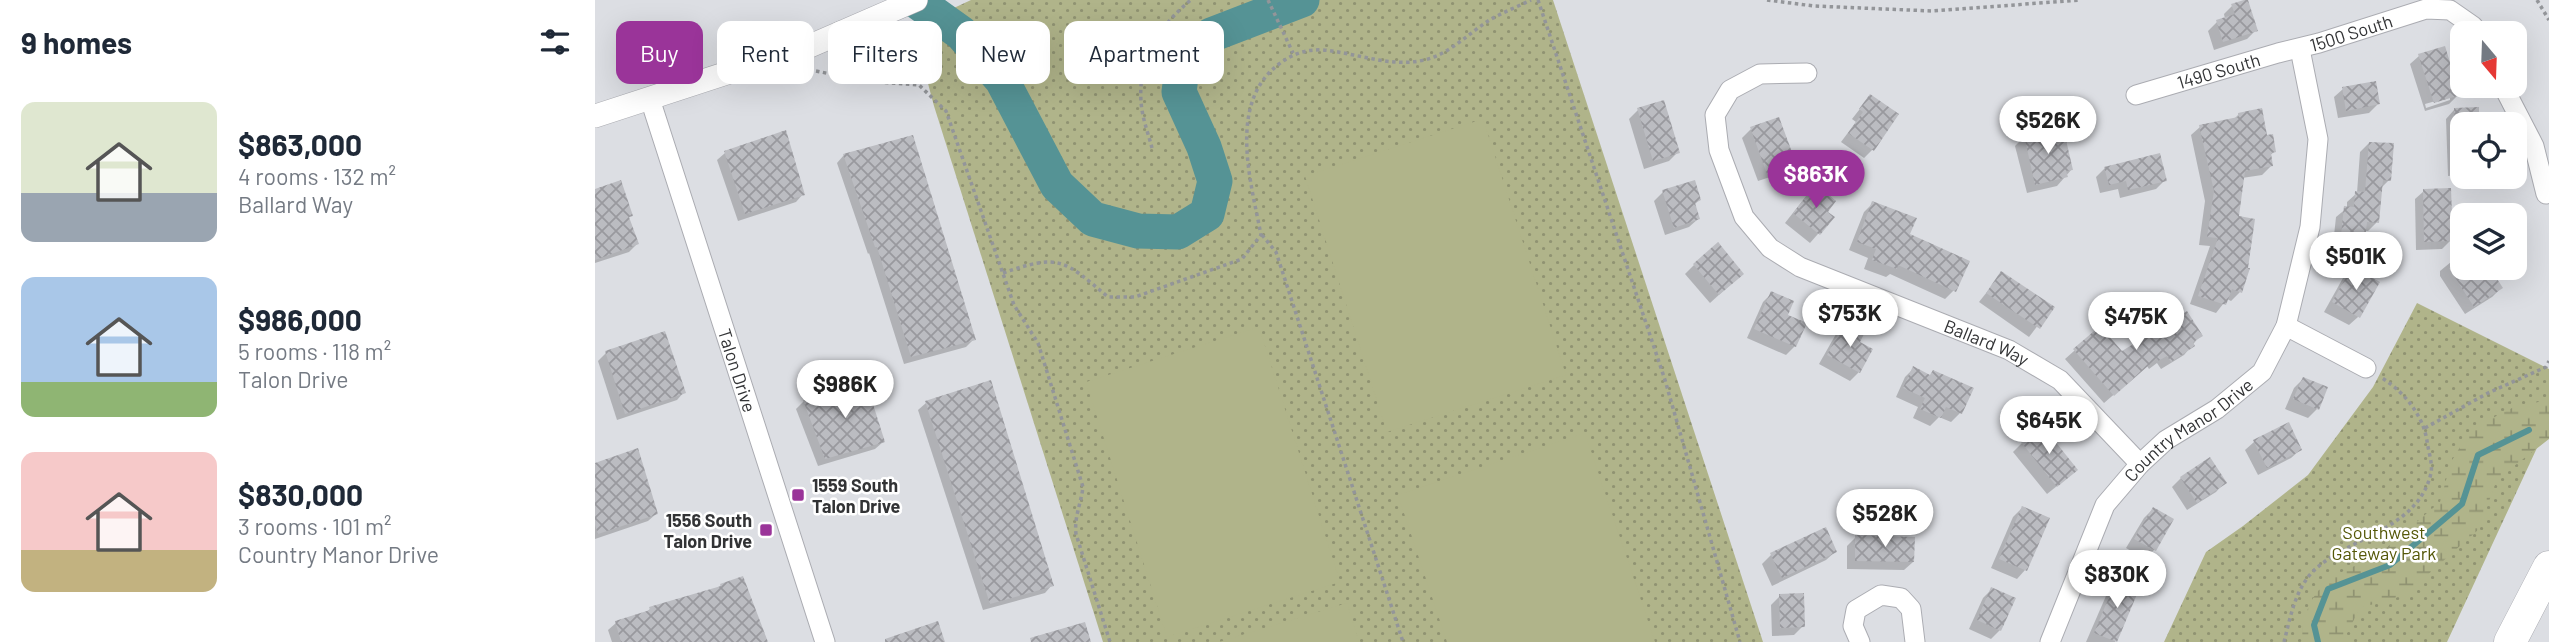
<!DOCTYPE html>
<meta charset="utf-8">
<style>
:root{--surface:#fff;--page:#f2f2f3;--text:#1f2937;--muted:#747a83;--accent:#9a3499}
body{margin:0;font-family:Barlow,sans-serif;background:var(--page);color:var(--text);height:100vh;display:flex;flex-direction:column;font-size:26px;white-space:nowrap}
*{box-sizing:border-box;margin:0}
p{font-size:23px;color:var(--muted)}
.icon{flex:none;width:38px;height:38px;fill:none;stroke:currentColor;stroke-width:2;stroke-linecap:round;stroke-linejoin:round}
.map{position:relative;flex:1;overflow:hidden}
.details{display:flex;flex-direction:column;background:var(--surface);width:595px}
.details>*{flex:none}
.top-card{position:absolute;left:21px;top:21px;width:665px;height:63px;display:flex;gap:14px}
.needle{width:46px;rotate:161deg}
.tools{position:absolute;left:1855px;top:21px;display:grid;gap:14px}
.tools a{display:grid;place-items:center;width:77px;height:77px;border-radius:14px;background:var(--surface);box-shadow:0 7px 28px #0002;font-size:35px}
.price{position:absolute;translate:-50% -60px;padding:0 16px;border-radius:24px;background:#fff;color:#222;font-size:23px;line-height:46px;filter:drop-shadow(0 2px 4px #0008)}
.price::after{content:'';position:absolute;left:50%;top:42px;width:21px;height:16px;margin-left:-10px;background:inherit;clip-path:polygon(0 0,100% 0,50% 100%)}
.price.active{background:var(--accent);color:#fff}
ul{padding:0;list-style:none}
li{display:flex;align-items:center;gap:21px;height:175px;padding:0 21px}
li span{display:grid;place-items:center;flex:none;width:196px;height:140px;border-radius:14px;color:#555}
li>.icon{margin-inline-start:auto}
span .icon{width:84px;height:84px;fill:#fffc;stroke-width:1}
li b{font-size:30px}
h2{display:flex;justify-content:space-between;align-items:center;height:84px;padding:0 21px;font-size:30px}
.pill{padding:0 24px;border-radius:14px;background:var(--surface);box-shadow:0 7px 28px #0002;font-size:24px;line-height:63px}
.pill.active{background:var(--accent);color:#fff}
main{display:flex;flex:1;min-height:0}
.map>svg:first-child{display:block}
.grass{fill:url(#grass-dots)}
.wetland{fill:url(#wetland-marsh)}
.garden{fill:#b0b48a}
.shadow{fill:#0003;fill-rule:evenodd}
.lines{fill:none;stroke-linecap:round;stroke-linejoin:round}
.stream{stroke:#559395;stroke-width:6}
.river{stroke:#559395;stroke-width:35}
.building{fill:url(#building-cross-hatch)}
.minor-casing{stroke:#abacb2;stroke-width:21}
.tertiary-casing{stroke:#abacb2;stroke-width:24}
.trunk-casing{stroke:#abacb2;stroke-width:33}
.path{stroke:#939599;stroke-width:3.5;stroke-dasharray:3.5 3.5;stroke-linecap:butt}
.minor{stroke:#fff;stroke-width:19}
.tertiary{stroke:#fff;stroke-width:23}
.trunk{stroke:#fff;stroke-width:32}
.poi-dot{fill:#9a3499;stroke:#fff;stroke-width:2.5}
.labels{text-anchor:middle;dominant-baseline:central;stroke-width:5;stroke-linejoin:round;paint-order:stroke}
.street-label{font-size:18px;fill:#323335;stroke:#fff}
.poi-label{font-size:18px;font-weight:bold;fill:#323335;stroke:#fff;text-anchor:start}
.park-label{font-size:18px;fill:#545707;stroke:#fff}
</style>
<main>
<section class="details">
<h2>9 homes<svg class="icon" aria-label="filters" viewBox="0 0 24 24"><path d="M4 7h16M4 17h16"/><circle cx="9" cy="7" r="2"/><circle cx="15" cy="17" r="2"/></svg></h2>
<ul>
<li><span style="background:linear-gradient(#dfe7d0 65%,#9aa5b1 0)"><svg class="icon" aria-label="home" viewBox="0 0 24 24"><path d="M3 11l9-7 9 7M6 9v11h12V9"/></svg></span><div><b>$863,000</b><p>4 rooms · 132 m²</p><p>Ballard Way</p></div></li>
<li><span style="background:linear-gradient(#a9c7e8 75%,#8fb573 0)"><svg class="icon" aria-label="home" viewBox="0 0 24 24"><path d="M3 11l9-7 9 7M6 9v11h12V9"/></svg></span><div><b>$986,000</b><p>5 rooms · 118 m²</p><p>Talon Drive</p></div></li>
<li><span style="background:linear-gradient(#f6c9c9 70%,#c2b280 0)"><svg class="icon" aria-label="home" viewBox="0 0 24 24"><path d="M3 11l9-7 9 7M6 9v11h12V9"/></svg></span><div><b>$830,000</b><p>3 rooms · 101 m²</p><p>Country Manor Drive</p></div></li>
</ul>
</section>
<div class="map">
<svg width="1954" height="642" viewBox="0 0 1954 642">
<defs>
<pattern id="grass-dots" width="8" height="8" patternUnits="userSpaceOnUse" patternTransform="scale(1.75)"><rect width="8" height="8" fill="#b0b48a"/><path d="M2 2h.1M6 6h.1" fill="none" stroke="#909372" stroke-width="1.8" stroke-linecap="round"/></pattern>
<pattern id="wetland-marsh" width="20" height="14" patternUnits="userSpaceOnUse" patternTransform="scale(1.75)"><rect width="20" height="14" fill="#b0b48a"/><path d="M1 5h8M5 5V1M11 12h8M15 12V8" fill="none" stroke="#909372"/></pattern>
<pattern id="building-cross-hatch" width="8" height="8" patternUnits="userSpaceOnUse" patternTransform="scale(1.75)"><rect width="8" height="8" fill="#bbbcc1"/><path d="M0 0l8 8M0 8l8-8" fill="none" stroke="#99999e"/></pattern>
</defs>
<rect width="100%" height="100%" fill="#dcdee3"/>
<g class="grass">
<polygon points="376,0 958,0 1168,642 508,642 339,106 318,27"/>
<polygon points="1822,303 1954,369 1954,422 1852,642 1569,642 1611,552 1648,526 1713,475 1778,387"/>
</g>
<polygon class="wetland" points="1948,401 1954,405 1954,439 1902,479 1884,529 1810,595 1765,608 1750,637 1752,642 1707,642 1708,619 1718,598 1732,579 1783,555 1845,502 1856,462 1876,429 1919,407"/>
<g class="garden">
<polygon points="888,119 971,375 792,432 710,176"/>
<polygon points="664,327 745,582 572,637 491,382"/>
<polygon points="990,433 1060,642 852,642 803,495"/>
<polygon points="752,603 764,642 624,642"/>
</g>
<g class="shadow">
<polygon points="1637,6 1661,30 1652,39 1619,50 1613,31 1622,22 1630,19 1629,14"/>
<path d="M1824 56 1863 95 1854 104 1830 111 1815 64ZM1855 97V100L1831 108 1830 104Z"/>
<polygon points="1748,89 1783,104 1774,113 1743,118 1739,97"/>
<polygon points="1275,96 1278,149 1269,158 1246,142 1261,122 1257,119"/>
<polygon points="1882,109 1883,124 1867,124 1867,175 1853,176 1851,119 1859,110"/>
<polygon points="1043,110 1083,152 1074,161 1049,169 1034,119"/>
<polygon points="1644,114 1671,137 1679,152 1674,156 1676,166 1667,175 1647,178 1642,218 1645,292 1636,301 1632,299 1621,313 1595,304 1615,246 1604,245 1610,201 1596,135 1605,127 1638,120"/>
<polygon points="1156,129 1199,163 1190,172 1163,181 1147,138"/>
<polygon points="1429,137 1462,144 1477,169 1462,186 1432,193 1420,146"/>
<polygon points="1774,143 1794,180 1785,189 1782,222 1773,231 1769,231 1767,247 1759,256 1737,254 1741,217 1752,208 1752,202 1762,193 1765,152"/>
<polygon points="130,153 208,194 201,202 143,221 122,160"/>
<polygon points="249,155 379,339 371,347 309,364 274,253 273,254 242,163"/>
<polygon points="1510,168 1570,180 1561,189 1525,198 1523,189 1505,193 1501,177"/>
<polygon points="0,191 36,215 33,219 42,244 34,252 0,263"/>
<polygon points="1829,191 1856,240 1847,249 1821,250 1820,199"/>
<polygon points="1068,192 1104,200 1099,205 1103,219 1094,227 1070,235 1059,201"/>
<polygon points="1212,195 1237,218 1215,243 1190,223"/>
<polygon points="1278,203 1313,235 1359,290 1350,299 1295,274 1291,277 1269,269 1273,258 1254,250 1269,212"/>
<polygon points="1867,253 1867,268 1906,268 1898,276 1906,288 1897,297 1870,314 1845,276 1845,271"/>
<polygon points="1099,265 1138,282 1115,303 1090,274"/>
<polygon points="1757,269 1763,317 1754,325 1729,312 1748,278"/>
<polygon points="1407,273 1457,307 1434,337 1384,302"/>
<polygon points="1177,293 1190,315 1200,346 1191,355 1152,338 1168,302"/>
<polygon points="1249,325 1262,343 1264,372 1255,381 1224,364 1241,334"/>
<polygon points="1505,328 1527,353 1605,336 1589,355 1566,369 1562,363 1554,369 1552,366 1509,403 1470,359"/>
<polygon points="69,333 89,392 82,400 22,420 3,361 11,353"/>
<polygon points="1319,368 1334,377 1377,389 1365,413 1356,422 1344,417 1335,426 1318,418 1323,407 1301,397 1310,377"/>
<polygon points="1708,379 1722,409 1713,418 1690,409 1699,388"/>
<polygon points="209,401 288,442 280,449 223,466 201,409"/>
<polygon points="331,403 457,585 450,593 388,610 323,410"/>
<polygon points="1659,442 1705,450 1696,458 1663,475 1650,450"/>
<polygon points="1427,443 1472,478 1452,494 1418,452"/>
<polygon points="0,464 61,514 53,521 0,539"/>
<polygon points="1586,478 1629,483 1621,492 1592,510 1577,487"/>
<polygon points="1427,508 1430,570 1422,579 1396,568 1418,517"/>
<polygon points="1558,509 1559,550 1550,559 1531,548 1549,518"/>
<polygon points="1230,529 1240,552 1231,560 1177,586 1167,564 1176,555"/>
<polygon points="1261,537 1318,562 1309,570 1252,569 1252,546"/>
<polygon points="1523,580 1543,588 1520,642 1491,642 1514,589"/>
<polygon points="126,585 170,642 17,642 13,630 21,623 50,613 55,609 123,589"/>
<polygon points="1397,589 1405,630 1396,639 1374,629 1388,598"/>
<polygon points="1185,596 1208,626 1199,635 1177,636 1176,605"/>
</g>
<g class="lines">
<polyline class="stream" points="1723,642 1719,625 1733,589 1795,565 1867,504 1883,455 1934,430"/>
<polyline class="river" points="320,0 366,33 407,80 462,185 498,219 543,231 583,232 612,214 620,181 609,147 584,92 588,61 616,35 707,0"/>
</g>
<g class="building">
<polygon points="1649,0 1653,0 1663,31 1628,42 1621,20 1640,14 1636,4"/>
<polygon points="1850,46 1865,95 1839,103 1823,54"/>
<polygon points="1781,81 1785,104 1751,111 1747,87"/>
<polygon points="1275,94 1304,114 1279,151 1253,133 1268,112 1264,109"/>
<polygon points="1069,100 1085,153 1058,161 1042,108"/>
<polygon points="1884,107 1884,124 1860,124 1859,108"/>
<polygon points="1667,108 1672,135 1678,134 1681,152 1676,153 1678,166 1650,171 1644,216 1660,219 1653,268 1655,268 1647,293 1637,289 1631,305 1603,296 1623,238 1612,237 1619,191 1604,125 1643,117 1643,113"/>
<polygon points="1184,117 1201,163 1172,174 1155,127"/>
<polygon points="1460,128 1464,142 1471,140 1478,170 1471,171 1473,177 1440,185 1429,135"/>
<polygon points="191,130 210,195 150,214 129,151"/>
<polygon points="318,135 381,340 316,357 282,247 280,247 248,154"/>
<polygon points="1774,142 1799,143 1796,181 1788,180 1784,223 1772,222 1769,248 1745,245 1749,206 1759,207 1760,191 1770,192"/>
<polygon points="1565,153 1572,181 1533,190 1531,181 1514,185 1509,167"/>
<polygon points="26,180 38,216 34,217 44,244 0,260 0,189"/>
<polygon points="1100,180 1106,200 1100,203 1105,219 1079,228 1067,190"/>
<polygon points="1221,184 1241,201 1233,212 1240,217 1225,235 1198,213"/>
<polygon points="1856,188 1858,241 1829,242 1828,189"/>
<polygon points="1277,201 1322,218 1315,234 1375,261 1361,292 1303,265 1302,269 1277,260 1281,249 1262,242"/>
<polygon points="1123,242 1149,274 1124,295 1098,264"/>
<polygon points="1757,267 1785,282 1765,318 1737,302"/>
<polygon points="1854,268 1895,268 1908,288 1879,307"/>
<polygon points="1406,271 1460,307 1445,329 1391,293"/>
<polygon points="1176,291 1199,301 1193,315 1212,323 1201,347 1159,329"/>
<polygon points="1592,311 1608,336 1598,342 1600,346 1576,362 1572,356 1563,361 1562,358 1519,396 1478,349 1505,326 1527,351"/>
<polygon points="1249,323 1269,334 1265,342 1278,349 1265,373 1232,355"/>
<polygon points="70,331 91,393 30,414 10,351"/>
<polygon points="1318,366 1335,375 1338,370 1379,388 1367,414 1351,407 1346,418 1325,409 1330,398 1308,388"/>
<polygon points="1708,377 1733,387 1724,410 1698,399"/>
<polygon points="270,379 290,442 230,459 208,400"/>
<polygon points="396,380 459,586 395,604 330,401"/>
<polygon points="1694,422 1707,450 1672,468 1658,440"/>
<polygon points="1447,425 1483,470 1462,487 1426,442"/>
<polygon points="43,448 63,514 3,534 0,525 0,463"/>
<polygon points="1615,457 1632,483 1602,503 1585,477"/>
<polygon points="1427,506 1455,518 1432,571 1404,559"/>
<polygon points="1558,507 1579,519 1561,551 1539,539"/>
<polygon points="1231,527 1242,552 1187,578 1175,553"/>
<polygon points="1260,535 1320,537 1319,562 1260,561"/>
<polygon points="148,576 173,642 26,642 20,621 55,610 54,607 126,586 125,584"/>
<polygon points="1522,578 1545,587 1522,642 1499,633"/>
<polygon points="1396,587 1421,598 1406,631 1382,620"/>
<polygon points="1209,593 1210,627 1185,628 1184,594"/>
<polygon points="343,621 350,642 290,642 290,639"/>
<polygon points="490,622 496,642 436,642 435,638"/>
</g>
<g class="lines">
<g class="minor-casing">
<g id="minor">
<path id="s1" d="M1212 73 1165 74 1135 90 1120 115 1124 150 1149 217 1175 248 1205 267 1414 350 1465 380 1545 464"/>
<polyline points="1908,86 1939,146 1951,194"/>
<path id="s2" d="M1541 95 1683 53 1724 43 1831 9 1855 10 1878 26 1882 33"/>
<path id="s3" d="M55 99 230 642"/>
<polyline points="1691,326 1771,368"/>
<polyline points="1265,642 1258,626 1261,610 1286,595 1306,598 1316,609 1320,642"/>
<path id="s4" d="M1455 642 1510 505 1545 464 1571 440 1622 409 1667 372 1691 326 1715 227 1723 139 1705 49"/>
</g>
</g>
<g class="tertiary-casing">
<polyline id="tertiary" points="0,116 215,46 321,0"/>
</g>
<g class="trunk-casing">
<polyline id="trunk" points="1915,642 1954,567"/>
</g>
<g class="path">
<polyline points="673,0 698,53"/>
<polyline points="943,0 1070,380 1145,642"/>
<polyline points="1172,0 1219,6 1337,11 1486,0"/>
<polyline points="1942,0 1954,20"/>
<path d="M221 71 270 81 324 85 351 111 419 305 443 343 488 487C486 504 479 517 481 534L515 642"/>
<path d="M557 148C554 136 549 123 547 110 540 66 562 27 596 0"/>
<polyline points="667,235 681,252 808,642"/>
<path d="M408 273C465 253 469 260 513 297H540L647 259 666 235C656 182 632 103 684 64 697 54 711 49 728 50 762 53 796 68 829 60 853 55 873 34 893 21 906 13 922 7 936 0"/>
<polyline points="1830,428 1893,393 1951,367 1954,361"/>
<path d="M1689 642C1696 615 1701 584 1724 566 1760 536 1824 527 1836 473 1838 464 1833 450 1832 441 1828 415 1809 392 1787 378"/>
</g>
<use href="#minor" class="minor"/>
<use href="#tertiary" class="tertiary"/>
<use href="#trunk" class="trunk"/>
</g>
<g class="poi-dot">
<rect x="196" y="488" width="14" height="14" rx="3.5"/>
<rect x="164" y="523" width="14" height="14" rx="3.5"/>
</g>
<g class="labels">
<g class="street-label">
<text stroke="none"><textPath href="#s2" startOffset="224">1500 South</textPath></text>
<text stroke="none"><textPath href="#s2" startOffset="86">1490 South</textPath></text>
<text stroke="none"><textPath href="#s1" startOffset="494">Ballard Way</textPath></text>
<text stroke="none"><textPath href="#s3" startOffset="285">Talon Drive</textPath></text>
<text stroke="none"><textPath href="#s4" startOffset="261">Country Manor Drive</textPath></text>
</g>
<g class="poi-label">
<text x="217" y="485">1559 South<tspan x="217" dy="21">Talon Drive</tspan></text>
<text x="157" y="520" text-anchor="end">1556 South<tspan x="157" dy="21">Talon Drive</tspan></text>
</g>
<g class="park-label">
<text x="1789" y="532">Southwest<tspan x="1789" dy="21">Gateway Park</tspan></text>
</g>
</g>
</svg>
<div class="tools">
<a><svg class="needle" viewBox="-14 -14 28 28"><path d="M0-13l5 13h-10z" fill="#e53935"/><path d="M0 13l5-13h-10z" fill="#747a83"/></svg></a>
<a><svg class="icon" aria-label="locate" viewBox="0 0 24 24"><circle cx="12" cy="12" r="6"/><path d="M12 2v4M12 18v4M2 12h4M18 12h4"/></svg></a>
<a><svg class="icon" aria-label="layers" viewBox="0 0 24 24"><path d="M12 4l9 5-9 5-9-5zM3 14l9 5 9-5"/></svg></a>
</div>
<b class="price" style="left:1453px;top:156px">$526K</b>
<b class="price active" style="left:1221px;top:210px">$863K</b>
<b class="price" style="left:1761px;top:292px">$501K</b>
<b class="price" style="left:1255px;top:349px">$753K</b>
<b class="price" style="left:1541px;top:352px">$475K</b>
<b class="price" style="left:250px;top:420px">$986K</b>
<b class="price" style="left:1454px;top:456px">$645K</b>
<b class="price" style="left:1290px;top:549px">$528K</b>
<b class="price" style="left:1522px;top:610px">$830K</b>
<div class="top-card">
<a class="pill active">Buy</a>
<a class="pill">Rent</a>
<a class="pill">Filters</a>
<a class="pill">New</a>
<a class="pill">Apartment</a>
</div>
</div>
</main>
